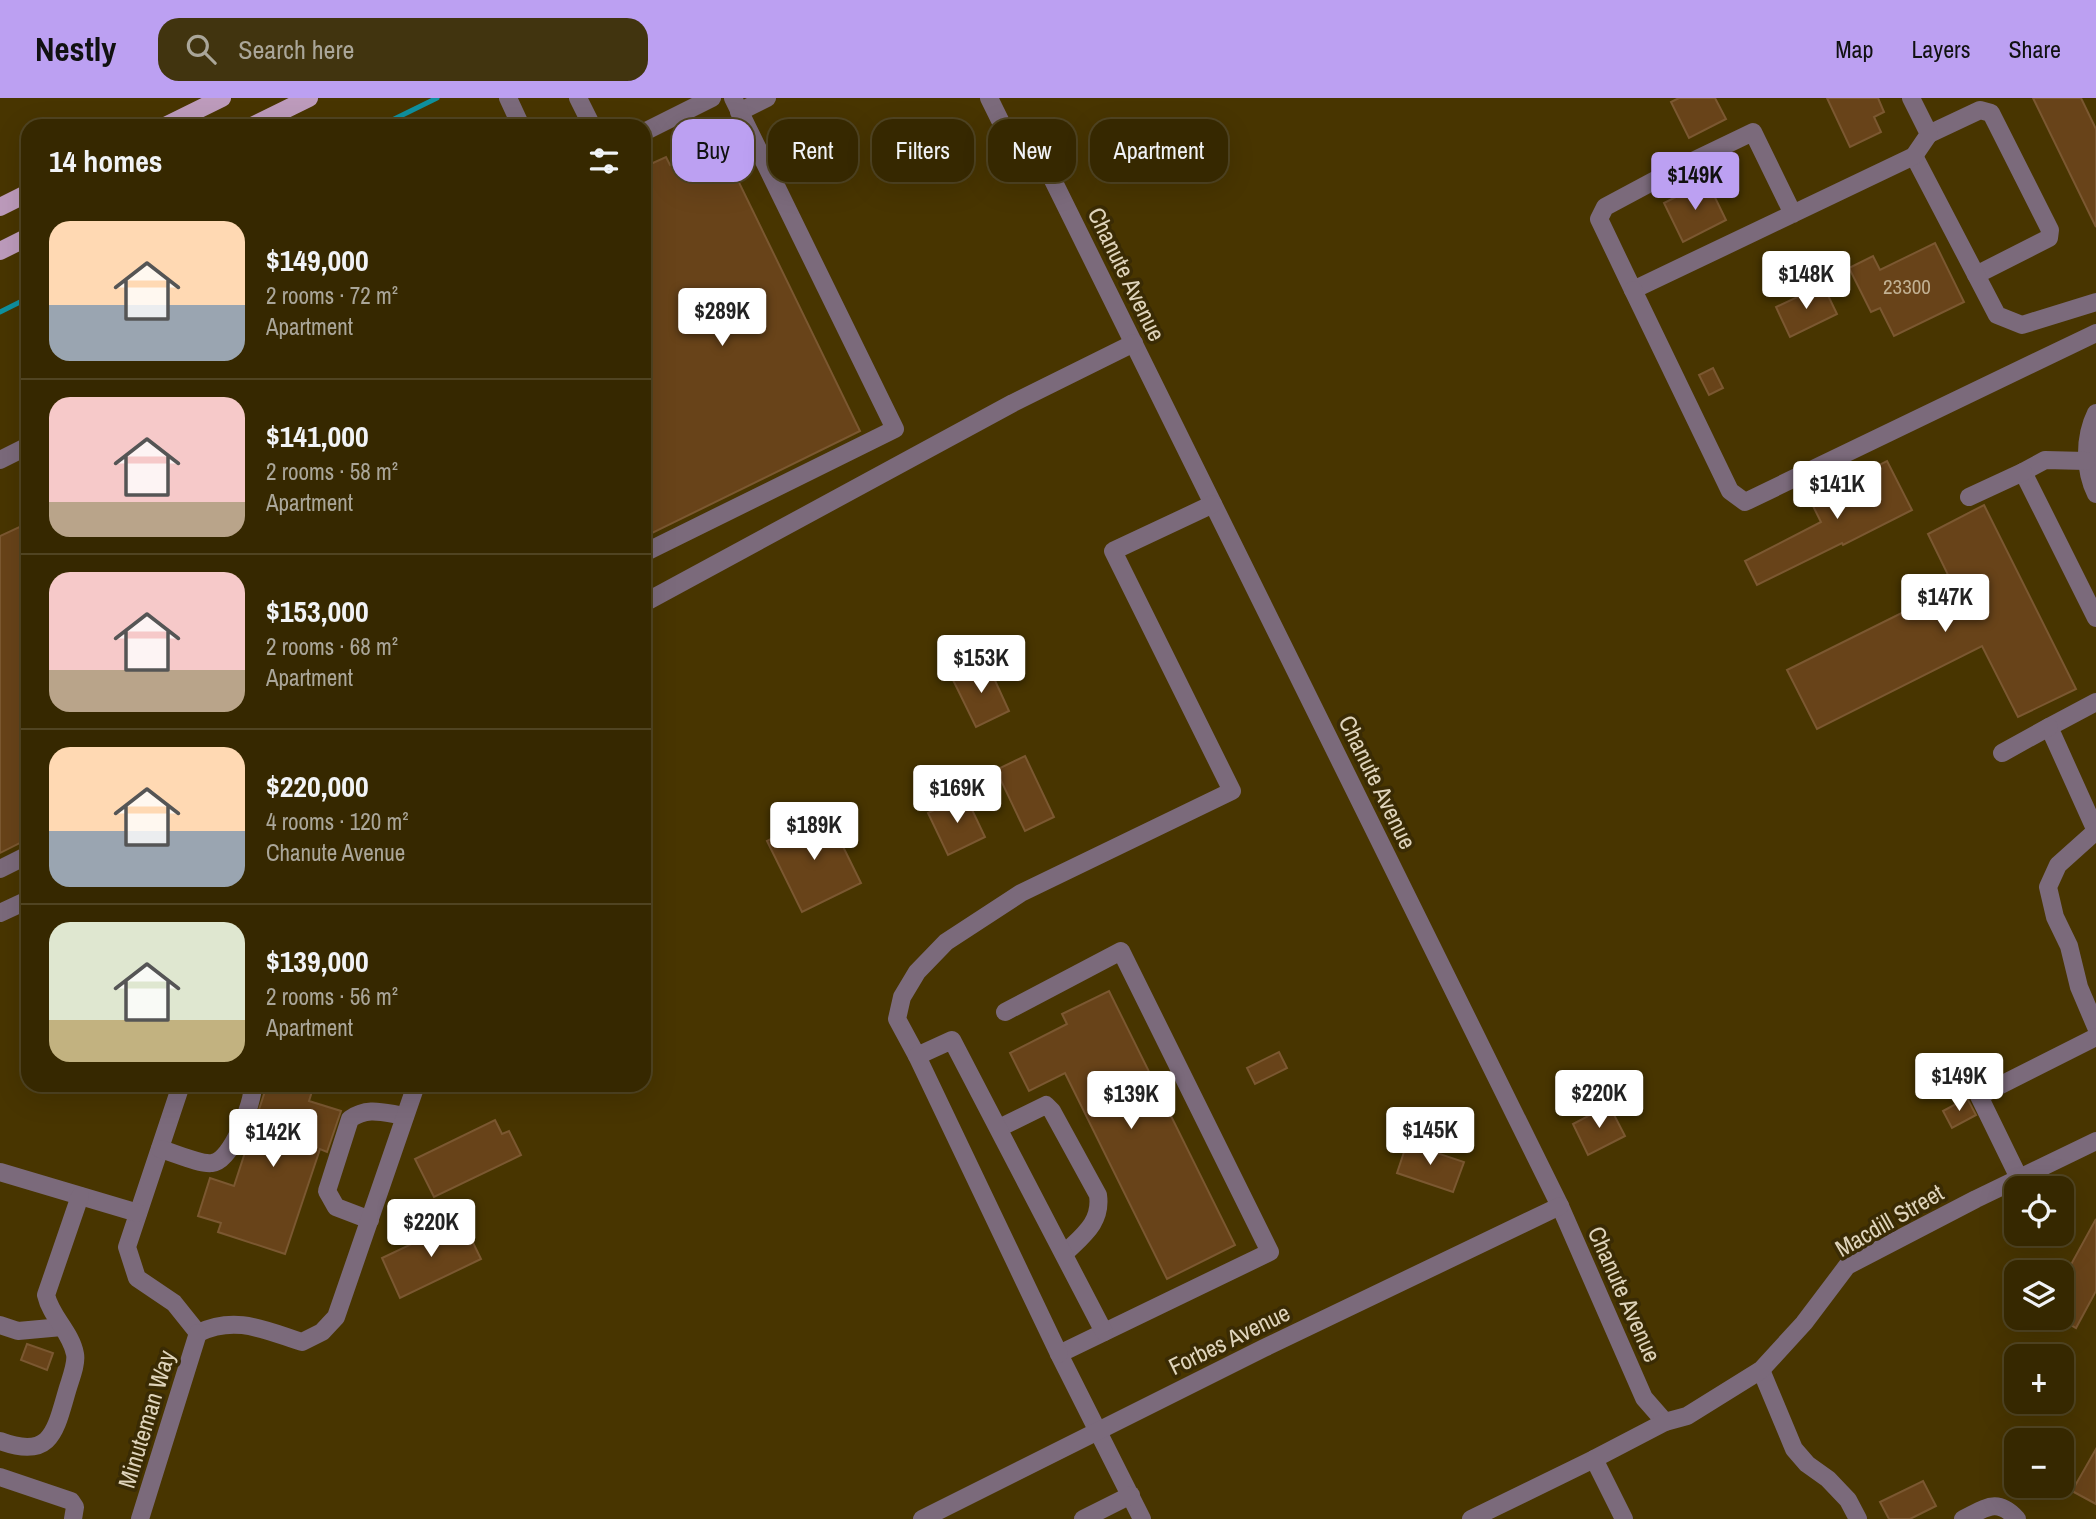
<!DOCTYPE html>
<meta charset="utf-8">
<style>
:root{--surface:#362800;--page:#41340f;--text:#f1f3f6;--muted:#aaa699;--line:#504422;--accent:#bca0f2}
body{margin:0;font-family:"Archivo Narrow",sans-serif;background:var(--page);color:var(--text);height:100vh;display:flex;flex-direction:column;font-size:26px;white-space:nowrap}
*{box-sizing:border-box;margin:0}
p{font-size:23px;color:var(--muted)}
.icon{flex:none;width:38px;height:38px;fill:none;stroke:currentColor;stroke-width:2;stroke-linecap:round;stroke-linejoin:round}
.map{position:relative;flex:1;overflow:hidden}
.sheet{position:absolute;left:21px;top:21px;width:630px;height:973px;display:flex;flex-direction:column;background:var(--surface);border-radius:21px;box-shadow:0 7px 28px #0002,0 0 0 2px var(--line)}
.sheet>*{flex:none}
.top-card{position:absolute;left:672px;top:21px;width:665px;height:63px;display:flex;gap:14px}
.controls{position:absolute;left:2004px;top:1078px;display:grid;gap:14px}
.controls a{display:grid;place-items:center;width:70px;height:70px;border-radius:14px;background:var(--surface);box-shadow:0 7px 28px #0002,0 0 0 2px var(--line);font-size:35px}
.price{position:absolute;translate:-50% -60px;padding:0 16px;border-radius:7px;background:#fff;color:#222;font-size:23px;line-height:46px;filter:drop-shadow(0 2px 4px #0008)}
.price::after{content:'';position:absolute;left:50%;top:42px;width:21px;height:16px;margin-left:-10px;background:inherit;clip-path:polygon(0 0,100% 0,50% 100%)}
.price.selected{background:var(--accent);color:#111}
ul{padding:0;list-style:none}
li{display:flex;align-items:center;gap:21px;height:175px;padding:0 28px}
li+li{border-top:2px solid var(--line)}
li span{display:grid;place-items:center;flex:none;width:196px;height:140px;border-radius:21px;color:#555}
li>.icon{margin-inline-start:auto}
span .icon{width:84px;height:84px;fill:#fffc;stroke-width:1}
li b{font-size:30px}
h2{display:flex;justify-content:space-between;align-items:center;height:84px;padding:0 28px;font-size:30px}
.tag{padding:0 24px;border-radius:21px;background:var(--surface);box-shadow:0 7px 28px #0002,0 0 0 2px var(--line);font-size:24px;line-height:63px}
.tag.selected{background:var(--accent);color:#111}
header{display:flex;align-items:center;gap:42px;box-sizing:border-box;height:98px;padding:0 35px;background:var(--accent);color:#111}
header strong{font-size:33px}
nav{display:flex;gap:38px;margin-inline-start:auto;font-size:24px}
.search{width:490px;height:63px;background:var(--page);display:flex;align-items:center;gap:18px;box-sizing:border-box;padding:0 24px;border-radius:21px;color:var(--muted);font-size:26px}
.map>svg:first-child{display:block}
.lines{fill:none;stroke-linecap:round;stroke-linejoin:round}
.stream{stroke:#0f919f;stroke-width:5}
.building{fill:#684319;stroke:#7b5831;stroke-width:2}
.minor{stroke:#7b6a7b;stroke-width:18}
.major{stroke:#bd9bbc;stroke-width:18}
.labels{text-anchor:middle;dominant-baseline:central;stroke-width:7;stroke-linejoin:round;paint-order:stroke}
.number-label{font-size:21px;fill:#c1b092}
.street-label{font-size:24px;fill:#dfd4bb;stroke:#3a2b04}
</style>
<header>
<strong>Nestly</strong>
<div class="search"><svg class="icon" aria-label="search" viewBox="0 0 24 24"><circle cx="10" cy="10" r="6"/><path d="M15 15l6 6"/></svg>Search here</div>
<nav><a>Map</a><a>Layers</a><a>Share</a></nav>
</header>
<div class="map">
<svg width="2096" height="1421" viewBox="0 0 2096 1421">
<rect width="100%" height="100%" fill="#483500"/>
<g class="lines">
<g class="stream">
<polyline points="380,28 437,0"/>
<polyline points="0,214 28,200"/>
</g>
</g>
<g class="building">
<polygon points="1679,0 1715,0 1726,21 1689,40 1671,4"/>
<polygon points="1827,0 1878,0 1884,14 1874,19 1881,34 1850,49"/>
<polygon points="2033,0 2081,0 2096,31 2096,129"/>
<polygon points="708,48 721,73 731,68 860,333 644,439 644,69 666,59 670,67"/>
<polygon points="1707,83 1726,122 1683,144 1664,105"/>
<polygon points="1935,145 1964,204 1894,238 1880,210 1871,214 1849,170 1873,158 1880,172"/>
<polygon points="1823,187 1837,216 1790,239 1776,209"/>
<polygon points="1713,270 1723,290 1709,297 1699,277"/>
<polygon points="1887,363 1912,412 1843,447 1842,445 1757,487 1745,463 1821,424 1810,402"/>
<polygon points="1984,407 2076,591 2018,619 1982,548 1817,631 1787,572 1954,489 1928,436"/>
<polygon points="28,425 28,741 0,755 0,438"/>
<polygon points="987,565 1009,613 976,629 953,582"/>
<polygon points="1025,658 1054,719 1025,733 996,672"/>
<polygon points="965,697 985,739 948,757 928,715"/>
<polygon points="826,714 861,785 802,814 767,743"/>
<polygon points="1109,893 1235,1147 1167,1181 1065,975 1029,993 1010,955 1067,926 1062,916"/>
<polygon points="1279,954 1287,970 1255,986 1247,970"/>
<polygon points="267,987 314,987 309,1003 341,1013 327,1054 320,1051 285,1156 218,1134 221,1125 198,1118 210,1080 234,1088"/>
<polygon points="1967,1000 1976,1017 1952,1030 1943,1013"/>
<polygon points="1609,1007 1625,1038 1588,1057 1573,1026"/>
<polygon points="495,1022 502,1036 509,1033 521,1057 434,1099 415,1061"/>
<polygon points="1407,1045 1464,1064 1453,1094 1397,1075"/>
<polygon points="2096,1121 2096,1193 2076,1230 2062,1222 2062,1183"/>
<polygon points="462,1122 481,1161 400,1200 382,1160"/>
<polygon points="27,1246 53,1255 47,1272 21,1262"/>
<polygon points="2096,1351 2096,1406 2072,1393"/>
<polygon points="1923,1383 1936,1408 1910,1421 1889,1421 1880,1404"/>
</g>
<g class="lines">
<g class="minor">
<polyline points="508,0 521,28"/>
<polyline points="578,0 592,28"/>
<polyline points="989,0 1026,75"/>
<polyline points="739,14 767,0"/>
<polyline points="644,34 712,0"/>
<polyline points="1929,36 1980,12 1991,15 2050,132 2049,140 1976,177"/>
<polyline points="1914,58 1997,217 2022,227 2096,204"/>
<polyline points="1045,66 1560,1108 1644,1300 1665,1324"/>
<polyline points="1793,116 1753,34 1676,71 1605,109 1599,121 1633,192 1914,58 1929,36 1911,0"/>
<polyline points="1633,192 1730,393 1745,404 2096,235"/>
<path d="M2096 315C2084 339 2084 372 2096 396"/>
<polyline points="0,362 28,348"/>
<polyline points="2086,363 2045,362 2023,374 2096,520"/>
<polyline points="1969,399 2023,374"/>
<polyline points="644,455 895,331 733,0"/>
<polyline points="644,505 1013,305 1134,245"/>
<polyline points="2096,604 2049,629 2096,733"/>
<polyline points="2002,655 2049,629"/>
<polyline points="2096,733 2058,767 2048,789 2055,819 2069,848 2079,889 2096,929"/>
<polyline points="0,771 28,757"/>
<polyline points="0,815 28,802"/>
<polyline points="1005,914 1121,853 1270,1154 1059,1256 1142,1421"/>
<polyline points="917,958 897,921 902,899 917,874 946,844 1021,795 1232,693 1113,453 1213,406"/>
<polyline points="181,987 127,1149 137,1180 174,1205 198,1235"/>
<path d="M999 1030 1046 1007 1052 1013 1098 1097C1102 1125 1082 1138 1064 1156"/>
<path d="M160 1051C172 1054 201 1067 212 1065 232 1063 253 1005 253 987"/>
<polyline points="0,1074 138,1115"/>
<polyline points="2019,1080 1979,998 2096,939"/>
<path d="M370 1122 336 1109 327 1093 350 1021C368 1008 384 1015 405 1018"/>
<polyline points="0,1227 18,1233 62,1229"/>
<path d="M198 1235C236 1217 264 1232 302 1244L322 1234 336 1219 416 987"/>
<polyline points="1059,1256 917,958 952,942 1104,1234"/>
<polyline points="1761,1272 1794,1351 1807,1366 1828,1381 1848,1402 1858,1421"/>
<path d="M0 1343C51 1362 55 1334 67 1293 70 1282 77 1266 75 1256 71 1234 51 1219 46 1197L80 1098"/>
<polyline points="0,1379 71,1403 75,1409 73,1421"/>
<polyline points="140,1421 198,1235"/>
<polyline points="922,1421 1264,1250 1560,1108"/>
<polyline points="1083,1421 1131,1397"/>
<polyline points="1471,1421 1594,1361"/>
<polyline points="1624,1421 1594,1361 1665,1324 1687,1318 1761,1272 1804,1225 1847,1168 1976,1101 2096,1043"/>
<path d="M1963 1421C1986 1410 1997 1399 2017 1421"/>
</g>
<g class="major">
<polyline points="165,28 222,0"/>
<polyline points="252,28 309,0"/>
<polyline points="0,109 28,95"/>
<polyline points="0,153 28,139"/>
</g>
</g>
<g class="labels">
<g class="number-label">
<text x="1907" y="188">23300</text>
</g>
<g class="street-label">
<text transform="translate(1127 176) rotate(64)">Chanute Avenue</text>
<text transform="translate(1378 684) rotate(64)">Chanute Avenue</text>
<text transform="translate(1889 1122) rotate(-30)">Macdill Street</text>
<text transform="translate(1625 1196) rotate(66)">Chanute Avenue</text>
<text transform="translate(1229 1241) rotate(-26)">Forbes Avenue</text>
<text transform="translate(146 1321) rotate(-73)">Minuteman Way</text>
</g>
</g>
</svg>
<div class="controls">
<a><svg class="icon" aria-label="locate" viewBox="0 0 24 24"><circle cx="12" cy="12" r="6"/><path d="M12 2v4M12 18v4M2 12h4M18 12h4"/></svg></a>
<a><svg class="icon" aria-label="layers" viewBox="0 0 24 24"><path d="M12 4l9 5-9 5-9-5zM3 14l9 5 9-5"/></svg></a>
<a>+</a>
<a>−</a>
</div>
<b class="price selected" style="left:1695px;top:114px">$149K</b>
<b class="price" style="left:1806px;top:213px">$148K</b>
<b class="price" style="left:722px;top:250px">$289K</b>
<b class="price" style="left:1837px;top:423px">$141K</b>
<b class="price" style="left:1945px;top:536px">$147K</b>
<b class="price" style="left:981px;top:597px">$153K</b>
<b class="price" style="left:957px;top:727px">$169K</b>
<b class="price" style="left:814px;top:764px">$189K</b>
<b class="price" style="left:1959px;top:1015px">$149K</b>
<b class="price" style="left:1599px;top:1032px">$220K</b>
<b class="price" style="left:1131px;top:1033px">$139K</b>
<b class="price" style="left:1430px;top:1069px">$145K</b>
<b class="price" style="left:273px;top:1071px">$142K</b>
<b class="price" style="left:431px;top:1161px">$220K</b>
<div class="top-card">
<a class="tag selected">Buy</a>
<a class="tag">Rent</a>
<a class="tag">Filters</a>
<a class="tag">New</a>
<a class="tag">Apartment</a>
</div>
<section class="sheet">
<h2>14 homes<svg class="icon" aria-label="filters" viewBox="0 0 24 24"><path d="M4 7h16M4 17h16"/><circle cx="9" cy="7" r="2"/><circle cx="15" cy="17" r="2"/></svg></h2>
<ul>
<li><span style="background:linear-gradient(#ffd9b3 60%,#9aa5b1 0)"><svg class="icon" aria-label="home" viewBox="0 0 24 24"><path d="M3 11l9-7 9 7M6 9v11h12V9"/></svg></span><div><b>$149,000</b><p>2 rooms · 72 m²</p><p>Apartment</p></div></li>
<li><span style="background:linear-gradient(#f6c9c9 75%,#b9a48a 0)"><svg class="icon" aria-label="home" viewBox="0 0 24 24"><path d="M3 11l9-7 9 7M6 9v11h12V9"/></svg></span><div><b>$141,000</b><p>2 rooms · 58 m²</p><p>Apartment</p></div></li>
<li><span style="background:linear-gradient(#f6c9c9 70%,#b9a48a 0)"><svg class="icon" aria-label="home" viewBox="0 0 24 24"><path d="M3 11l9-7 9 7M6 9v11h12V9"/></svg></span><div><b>$153,000</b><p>2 rooms · 68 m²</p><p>Apartment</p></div></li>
<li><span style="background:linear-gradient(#ffd9b3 60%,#9aa5b1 0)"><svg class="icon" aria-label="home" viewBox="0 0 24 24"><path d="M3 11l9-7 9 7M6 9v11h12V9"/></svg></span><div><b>$220,000</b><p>4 rooms · 120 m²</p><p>Chanute Avenue</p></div></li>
<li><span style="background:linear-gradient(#dfe7d0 70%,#c2b280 0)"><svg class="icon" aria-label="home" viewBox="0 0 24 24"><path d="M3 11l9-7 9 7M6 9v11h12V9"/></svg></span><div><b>$139,000</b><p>2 rooms · 56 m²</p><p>Apartment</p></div></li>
</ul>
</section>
</div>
